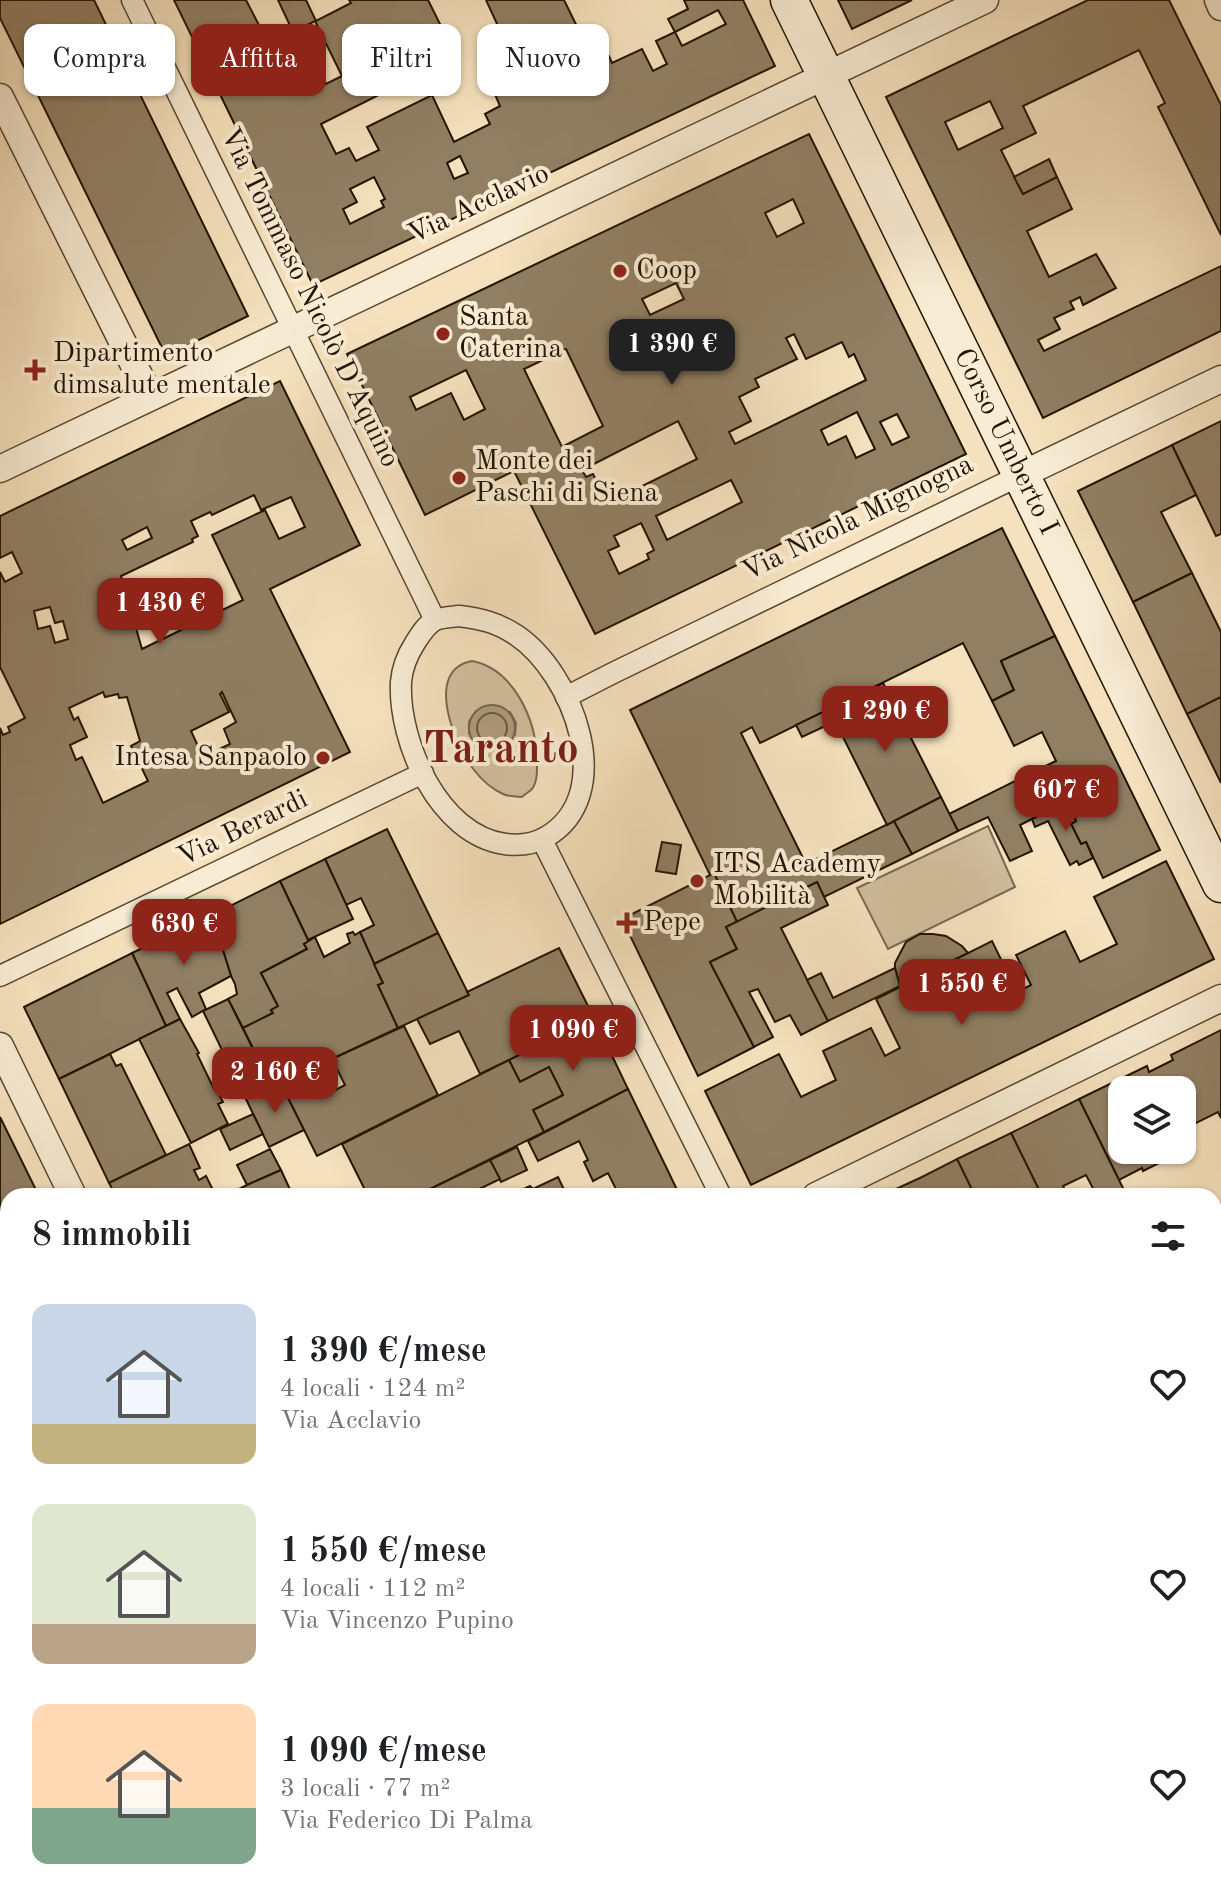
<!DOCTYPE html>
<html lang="it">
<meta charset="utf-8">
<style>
:root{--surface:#fff;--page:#f6f6f6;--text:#202124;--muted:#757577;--accent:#8f2418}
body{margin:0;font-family:"Old Standard TT",serif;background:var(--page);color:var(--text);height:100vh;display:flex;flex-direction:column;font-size:30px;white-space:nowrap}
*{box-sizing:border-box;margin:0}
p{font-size:26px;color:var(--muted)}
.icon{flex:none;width:44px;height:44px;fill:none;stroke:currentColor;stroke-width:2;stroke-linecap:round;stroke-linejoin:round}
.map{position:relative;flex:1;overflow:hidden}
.sheet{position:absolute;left:0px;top:1188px;width:1222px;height:712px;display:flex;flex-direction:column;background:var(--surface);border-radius:24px 24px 0 0;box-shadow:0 2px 6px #0004}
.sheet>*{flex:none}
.hud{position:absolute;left:24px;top:24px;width:800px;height:72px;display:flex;gap:16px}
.tools{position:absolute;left:1108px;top:1076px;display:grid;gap:16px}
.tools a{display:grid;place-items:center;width:88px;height:88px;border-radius:16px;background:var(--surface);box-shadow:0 2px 6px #0004;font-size:40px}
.price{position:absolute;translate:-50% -68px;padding:0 18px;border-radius:16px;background:var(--accent);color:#fff;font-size:26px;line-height:52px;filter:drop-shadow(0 2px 4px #0008)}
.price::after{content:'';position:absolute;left:50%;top:48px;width:24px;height:18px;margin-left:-12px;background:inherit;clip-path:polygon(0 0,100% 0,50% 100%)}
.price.active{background:#222;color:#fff}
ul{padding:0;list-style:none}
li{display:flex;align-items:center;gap:24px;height:200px;padding:0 32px}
li span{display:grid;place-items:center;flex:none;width:224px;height:160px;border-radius:16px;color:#555}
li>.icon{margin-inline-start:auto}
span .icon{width:96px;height:96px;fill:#fffc;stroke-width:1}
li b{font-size:34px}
h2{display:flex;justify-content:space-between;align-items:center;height:96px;padding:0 32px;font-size:34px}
.tag{padding:0 28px;border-radius:16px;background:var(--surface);box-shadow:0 2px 6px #0004;font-size:28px;line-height:72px}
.tag.active{background:var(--accent);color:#fff}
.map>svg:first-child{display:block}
.green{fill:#d1be9d;stroke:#7a6950;stroke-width:2;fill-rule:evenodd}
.water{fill:#ae9b7d;stroke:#77654c;stroke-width:2}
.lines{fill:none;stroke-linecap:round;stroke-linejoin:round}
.shore{stroke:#695840;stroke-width:2}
.building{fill:#917f63;stroke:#241402;stroke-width:2;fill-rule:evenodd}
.pedestrian-casing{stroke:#584731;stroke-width:23}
.minor-casing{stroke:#584731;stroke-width:29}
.tertiary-casing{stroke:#584731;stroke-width:35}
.secondary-casing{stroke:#241402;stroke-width:39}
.pedestrian{stroke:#f8ecd4;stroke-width:20}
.minor{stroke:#f8ecd4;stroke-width:26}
.tertiary{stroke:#f8ecd4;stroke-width:32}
.secondary{stroke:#f8ecd4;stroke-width:36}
.poi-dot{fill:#8f2418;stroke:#f8ecd4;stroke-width:3}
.labels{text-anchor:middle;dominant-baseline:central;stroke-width:8;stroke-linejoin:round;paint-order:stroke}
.street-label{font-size:28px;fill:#241402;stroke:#f8ecd4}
.poi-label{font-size:28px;fill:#241402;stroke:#f8ecd4;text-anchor:start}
.town-label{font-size:44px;font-weight:bold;fill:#7a1f14;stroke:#f8ecd4}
</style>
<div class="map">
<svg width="1221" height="1900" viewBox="0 0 1221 1900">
<rect width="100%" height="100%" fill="#f5e1bd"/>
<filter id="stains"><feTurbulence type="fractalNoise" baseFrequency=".0025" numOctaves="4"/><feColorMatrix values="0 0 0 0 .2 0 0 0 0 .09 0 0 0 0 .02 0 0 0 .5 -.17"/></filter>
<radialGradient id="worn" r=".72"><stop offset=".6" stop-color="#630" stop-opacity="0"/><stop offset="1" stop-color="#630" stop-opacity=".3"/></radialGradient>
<g class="green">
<path d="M472 661C514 669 536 720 537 759 537 768 538 781 532 789 529 792 525 794 522 797 515 796 509 797 503 794 492 789 481 779 474 770 455 746 423 670 472 661ZM476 711 510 712 516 723 515 735 469 734V722Z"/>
<polygon points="988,826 1015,887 888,949 857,888"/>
</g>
<circle class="water" cx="492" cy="728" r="23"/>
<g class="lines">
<circle class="shore" cx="492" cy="728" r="15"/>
</g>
<g class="building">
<polygon points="0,0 94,0 248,316 166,356 0,18"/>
<path d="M174 0H246L262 31 267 29 283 61 295 56 305 77 319 69 326 84 342 76 315 21 293 32 278 0H306L316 21 351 3 349 0H428L456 56 321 124 336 154 349 148 356 161 379 150 367 127 432 95 454 142 490 124 485 114 500 106 494 92 522 78 486 0H564L595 63 609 56 612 63 642 49 653 71 667 64 656 41 675 32 668 19 688 9 684 0H743L775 66 313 285ZM718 10 726 24 682 46 675 32ZM396 25 408 48 385 59 373 36ZM460 156 468 173 454 179 447 163ZM374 177 385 199 381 201 384 207 350 224 343 209 357 202 350 189Z"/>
<polygon points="838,0 912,0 852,29"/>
<path d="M1088 0H1169L1221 105V235L1158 107 1165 103 1139 50 1023 106 1036 133 1001 150 1023 194 1057 177 1072 209 1027 231 1049 277 1096 254 1116 288 1083 305 1080 297 1070 302 1074 309 1054 318 1060 329 1038 340 1044 351 1221 266V331L1043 418 886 97ZM990 101 1003 128 958 150 945 122Z"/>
<path d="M809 134 966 454 595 634 514 471 425 515 347 354ZM793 199 804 223 777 237 765 213ZM676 283 684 299 650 315 642 299ZM794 334 806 359 842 342 849 357 854 354 866 380 735 444 729 432 751 421 739 397 759 387 755 379 797 359 786 338ZM566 349 603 426 562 447 524 369ZM466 370 485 409 464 420 451 393 416 410 410 397ZM857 412 875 449 856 458 846 436 828 445 821 430ZM897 414 909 437 892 445 880 422ZM678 421 697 459 608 503 593 474 586 477 582 470ZM731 480 742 502 667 540 656 516ZM641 523 654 550 647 554 649 559 619 574 608 551 619 546 614 536Z"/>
<polygon points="1049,159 1057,177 1023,194 1014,177"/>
<path d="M280 381 360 545 270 589 350 752 0 924V728L3 735 10 732 8 727 25 718 0 667V572L5 582 22 573 12 552 0 558V516ZM254 495 261 510 291 497 305 527 279 539 265 510 212 535 243 600 142 649 121 576 193 542 192 539 198 536 191 521 210 512 212 515ZM147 527 152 538 127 550 122 540ZM50 607 55 623 63 621 68 639 55 643 50 626 38 629 34 611ZM103 692 105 697 118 694 119 698 127 697 140 741 131 746 148 781 103 803 82 757 76 760 70 745 87 737 78 717 74 720 69 708ZM222 692 236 722 224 729 230 744 203 757 191 731 229 712 220 694Z"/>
<polygon points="1221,421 1221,534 1216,536 1172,445"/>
<polygon points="1172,445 1196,495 1161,512 1192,573 1133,602 1078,491"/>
<polygon points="1002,528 1055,636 1001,661 1014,690 992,701 963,643 760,743 752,727 741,733 806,864 894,821 912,854 824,897 817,882 737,922 714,873 710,875 630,710"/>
<polygon points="1192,573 1221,632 1221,697 1187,714 1133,602"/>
<polygon points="1055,636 1160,850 1103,878 1086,842 1081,844 1071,824 1076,821 1058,784 1048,789 1039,769 1056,761 1042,732 1014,746 992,701 1014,690 1001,661"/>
<polygon points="883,683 941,797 887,825 829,709"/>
<polygon points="1221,697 1221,783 1187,714"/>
<polygon points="829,709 836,721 802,737 796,725"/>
<polygon points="1039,769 1048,789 1058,784 1066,802 1020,825 1032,851 1010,861 988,817 958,831 949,814"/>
<polygon points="941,797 958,831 912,854 894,821"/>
<polygon points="1066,802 1076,821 1071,824 1081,844 1086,842 1093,858 1079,865 1077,861 1070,865 1048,821 1035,827 1032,819"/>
<polygon points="387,829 438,933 374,964 360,932 374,925 361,898 346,905 325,859"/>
<polygon points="662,842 681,845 676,874 656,871"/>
<polygon points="325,859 353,919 308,940 280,881"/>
<polygon points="1166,861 1214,959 751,1185 705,1091 779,1054 801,1097 836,1080 823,1051 871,1028 885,1056 900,1048 876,999 992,941 1017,992 1031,985 1016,955 1065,931 1080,962 1117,944 1094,897"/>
<polygon points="714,873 737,922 726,927 737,949 710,962 754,1047 698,1076 622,919"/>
<polygon points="280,881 309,942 304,944 307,949 261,973 278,1006 271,1010 273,1013 243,1028 228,999 237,994 235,984 231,976 212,915"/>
<polygon points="817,882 828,905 781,928 828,1021 801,1035 790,1015 775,1022 758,989 749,992 773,1037 754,1047 710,962 737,949 726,927"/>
<polygon points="212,915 231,976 199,993 206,1009 192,1017 177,988 167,993 180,1019 166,1026 132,953"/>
<polygon points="353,932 355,935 360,932 383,983 378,985 398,1028 272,1087 243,1028 273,1013 271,1010 278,1006 261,973 307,949 304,944 315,937 324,957 350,943 347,934"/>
<polygon points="438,933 469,995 398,1028 378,985 383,983 374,964"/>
<polygon points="920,934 933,934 946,936 962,946 968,953 900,986 895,968 895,963 906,942"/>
<polygon points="559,948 594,1018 480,1074 459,1031 430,1044 417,1019 469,995 467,992"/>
<polygon points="132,953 166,1026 59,1079 24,1007"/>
<polygon points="895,968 900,986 828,1021 807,980 821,973 833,998"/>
<polygon points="228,999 272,1087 245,1097 203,1011"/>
<polygon points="594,1018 628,1089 544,1132 533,1110 563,1095 549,1067 520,1082 509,1060"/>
<polygon points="180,1019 199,1053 197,1054 214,1089 216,1089 223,1102 218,1104 228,1124 191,1143 139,1039"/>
<polygon points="404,1026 438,1095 317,1156 281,1084 315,1067 328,1094 345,1085 332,1059"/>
<polygon points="1221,1030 1221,1118 1218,1112 1182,1130 1182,1090 1122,1090 1122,1150 1153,1150 1159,1163 1143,1171 1142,1168 1119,1180 1079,1099 1147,1066 1149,1072 1173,1060 1171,1055"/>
<polygon points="110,1054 116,1066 121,1064 166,1155 109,1183 59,1079"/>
<polygon points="509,1060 520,1082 549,1067 563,1095 533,1110 544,1132 426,1191 428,1196 368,1196 342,1144"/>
<polygon points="281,1084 304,1130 269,1147 245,1097"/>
<polygon points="628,1089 668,1171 680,1196 601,1196 616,1189 608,1173 593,1181 584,1162 588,1160 579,1141 538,1161 528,1141"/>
<polygon points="1079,1099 1119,1180 1127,1196 1097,1196 1086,1175 1063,1186 1068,1196 1042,1196 1011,1133"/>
<polygon points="253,1114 263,1134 230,1150 220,1129"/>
<polygon points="0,1117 39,1196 8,1196 8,1258 0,1261"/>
<polygon points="1011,1133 1042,1196 975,1196 957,1159"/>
<polygon points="189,1144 200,1168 194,1170 199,1180 206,1176 216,1196 116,1196 109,1183"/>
<polygon points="517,1147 527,1170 501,1182 490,1160"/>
<polygon points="270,1149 281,1170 247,1185 237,1165"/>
<polygon points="957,1159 975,1196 883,1195 922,1177"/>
<polygon points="490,1160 500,1179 465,1196 428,1196 426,1191"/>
<polygon points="281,1170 293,1196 225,1196 247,1185"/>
<polygon points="558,1177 567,1196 508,1196 530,1186 533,1189"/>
<polygon points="1221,1224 1221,1301 1214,1305 1214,1227"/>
<polygon points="8,1341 8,1396 0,1379 0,1345"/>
<polygon points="0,1379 8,1396 8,1407 0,1411"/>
<polygon points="1221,1391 1221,1455 1214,1459 1214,1395"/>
<polygon points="8,1427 8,1447 7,1448 0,1431"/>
<polygon points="1214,1485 1221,1499 1221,1526 1214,1530"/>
<polygon points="3,1508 8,1518 8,1550 0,1554 0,1509"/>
<polygon points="1221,1526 1221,1557 1214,1542 1214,1530"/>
<polygon points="1214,1545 1221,1557 1221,1565 1214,1568"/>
<polygon points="1221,1565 1221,1641 1214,1644 1214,1568"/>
<polygon points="8,1629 8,1656 0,1639 0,1633"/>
<polygon points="1221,1724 1221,1771 1214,1757 1214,1728"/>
<polygon points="0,1809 8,1825 8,1890 0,1893"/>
<polygon points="1221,1825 1221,1850 1214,1853 1214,1828"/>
<polygon points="196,1892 213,1892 217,1900 180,1900"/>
<polygon points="213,1892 246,1892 250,1900 217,1900"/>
<polygon points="246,1892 298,1892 302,1900 250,1900"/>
<polygon points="321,1892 378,1892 379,1893 366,1900 325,1900"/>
<polygon points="460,1892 509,1892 512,1900 463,1900"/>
<polygon points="576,1892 612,1892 616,1899 620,1897 622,1900 565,1900 577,1894"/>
<polygon points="630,1892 692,1892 695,1898 692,1900 622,1900 620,1897"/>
<polygon points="879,1892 892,1892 896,1900 862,1900"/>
<polygon points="892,1892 976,1892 959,1900 896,1900"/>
<polygon points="976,1892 1020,1892 1024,1900 959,1900"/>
<polygon points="1095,1892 1185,1892 1189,1900 1099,1900"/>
</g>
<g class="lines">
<g class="pedestrian-casing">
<g id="pedestrian">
<polyline points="132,0 435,620"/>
<path d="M459 616C482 619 496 622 516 635 573 673 619 795 546 837 532 845 519 846 505 844 439 835 398 742 401 682 402 669 408 654 415 643 420 635 426 625 435 620 442 617 452 617 459 616Z"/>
<polyline points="566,697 613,673 1021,475"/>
<polyline points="542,840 721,1196"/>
<polyline points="0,976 423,773"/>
<polyline points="1057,1892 1061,1900"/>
</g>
</g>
<g class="minor-casing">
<g id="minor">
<polyline points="1218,0 1221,7"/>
<polyline points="0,97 150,397"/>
<polyline points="0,469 985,0"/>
<polyline points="1021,475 1221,379"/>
<polyline points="0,1046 73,1196"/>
<polyline points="816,1196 1221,998"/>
<polyline points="0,1305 8,1302"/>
<polyline points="1214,1357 1221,1354"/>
<polyline points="0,1593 8,1589"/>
<polyline points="0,1731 8,1747"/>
<polyline points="79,1892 83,1900"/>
<polyline points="413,1892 417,1900"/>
<polyline points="99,1900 116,1892"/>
</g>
</g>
<g class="tertiary-casing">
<g id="tertiary">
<polyline points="1214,1686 1221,1683"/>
<polyline points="774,1900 790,1892"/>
</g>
</g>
<g class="secondary-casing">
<g id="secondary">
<path id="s1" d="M789 0 1221 884"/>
</g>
</g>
<use href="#pedestrian" class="pedestrian"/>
<use href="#minor" class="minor"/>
<use href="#tertiary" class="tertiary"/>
<use href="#secondary" class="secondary"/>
</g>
<g class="poi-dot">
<circle cx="620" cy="271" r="8"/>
<circle cx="443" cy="334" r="8"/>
<path d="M31 358h8v8h8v8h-8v8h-8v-8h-8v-8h8z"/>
<circle cx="459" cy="478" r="8"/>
<circle cx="323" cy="758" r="8"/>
<circle cx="697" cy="881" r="8"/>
<path d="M623 911h8v8h8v8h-8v8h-8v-8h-8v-8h8z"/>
</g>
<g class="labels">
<g class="street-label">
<text transform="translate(479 205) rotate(-25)">Via Acclavio</text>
<text transform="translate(309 298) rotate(64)">Via Tommaso Nicolò D'Aquino</text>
<text stroke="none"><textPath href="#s1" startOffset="492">Corso Umberto I</textPath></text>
<text transform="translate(858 519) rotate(-26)">Via Nicola Mignogna</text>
<text transform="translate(243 829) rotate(-26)">Via Berardi</text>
</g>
<g class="poi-label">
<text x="636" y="271">Coop</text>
<text x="459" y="318">Santa<tspan x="459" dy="32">Caterina</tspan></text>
<text x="53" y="354">Dipartimento<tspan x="53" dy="32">dimsalute mentale</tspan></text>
<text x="475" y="462">Monte dei<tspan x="475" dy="32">Paschi di Siena</tspan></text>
<text x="307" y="758" text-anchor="end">Intesa Sanpaolo</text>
<text x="713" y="865">ITS Academy<tspan x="713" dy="32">Mobilità</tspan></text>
<text x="643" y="923">Pepe</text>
</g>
<g class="town-label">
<text x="501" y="750">Taranto</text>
</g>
</g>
<rect width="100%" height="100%" filter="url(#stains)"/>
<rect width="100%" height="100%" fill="url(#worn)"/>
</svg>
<div class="tools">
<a><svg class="icon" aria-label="layers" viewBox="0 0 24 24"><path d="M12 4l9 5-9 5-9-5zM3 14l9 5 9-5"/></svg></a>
</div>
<b class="price active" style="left:672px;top:387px">1 390 €</b>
<b class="price" style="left:160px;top:646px">1 430 €</b>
<b class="price" style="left:885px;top:754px">1 290 €</b>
<b class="price" style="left:1066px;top:833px">607 €</b>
<b class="price" style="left:184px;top:967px">630 €</b>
<b class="price" style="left:962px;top:1027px">1 550 €</b>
<b class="price" style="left:573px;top:1073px">1 090 €</b>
<b class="price" style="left:275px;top:1115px">2 160 €</b>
<div class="hud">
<a class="tag">Compra</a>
<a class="tag active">Affitta</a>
<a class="tag">Filtri</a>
<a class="tag">Nuovo</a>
</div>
<section class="sheet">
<h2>8 immobili<svg class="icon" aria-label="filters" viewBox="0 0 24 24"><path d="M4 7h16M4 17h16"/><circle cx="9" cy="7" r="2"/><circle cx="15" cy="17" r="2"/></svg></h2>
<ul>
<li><span style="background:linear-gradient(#c9d6e8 75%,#c2b280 0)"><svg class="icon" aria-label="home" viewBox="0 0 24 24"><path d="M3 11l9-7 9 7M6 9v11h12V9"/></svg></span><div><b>1 390 €/mese</b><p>4 locali · 124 m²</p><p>Via Acclavio</p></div><svg class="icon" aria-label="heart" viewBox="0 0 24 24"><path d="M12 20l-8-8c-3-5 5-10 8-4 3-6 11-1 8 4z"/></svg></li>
<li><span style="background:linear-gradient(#dfe7d0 75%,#b9a48a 0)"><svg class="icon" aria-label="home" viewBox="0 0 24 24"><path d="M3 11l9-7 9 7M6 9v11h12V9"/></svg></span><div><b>1 550 €/mese</b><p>4 locali · 112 m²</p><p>Via Vincenzo Pupino</p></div><svg class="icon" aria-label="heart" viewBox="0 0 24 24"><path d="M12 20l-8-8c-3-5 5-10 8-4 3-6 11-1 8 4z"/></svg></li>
<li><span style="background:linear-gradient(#ffd9b3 65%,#7fa58c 0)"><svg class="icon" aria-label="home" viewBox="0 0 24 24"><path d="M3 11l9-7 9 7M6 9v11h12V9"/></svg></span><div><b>1 090 €/mese</b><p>3 locali · 77 m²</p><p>Via Federico Di Palma</p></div><svg class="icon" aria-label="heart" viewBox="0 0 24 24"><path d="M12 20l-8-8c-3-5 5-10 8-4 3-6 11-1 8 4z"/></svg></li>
</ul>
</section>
</div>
